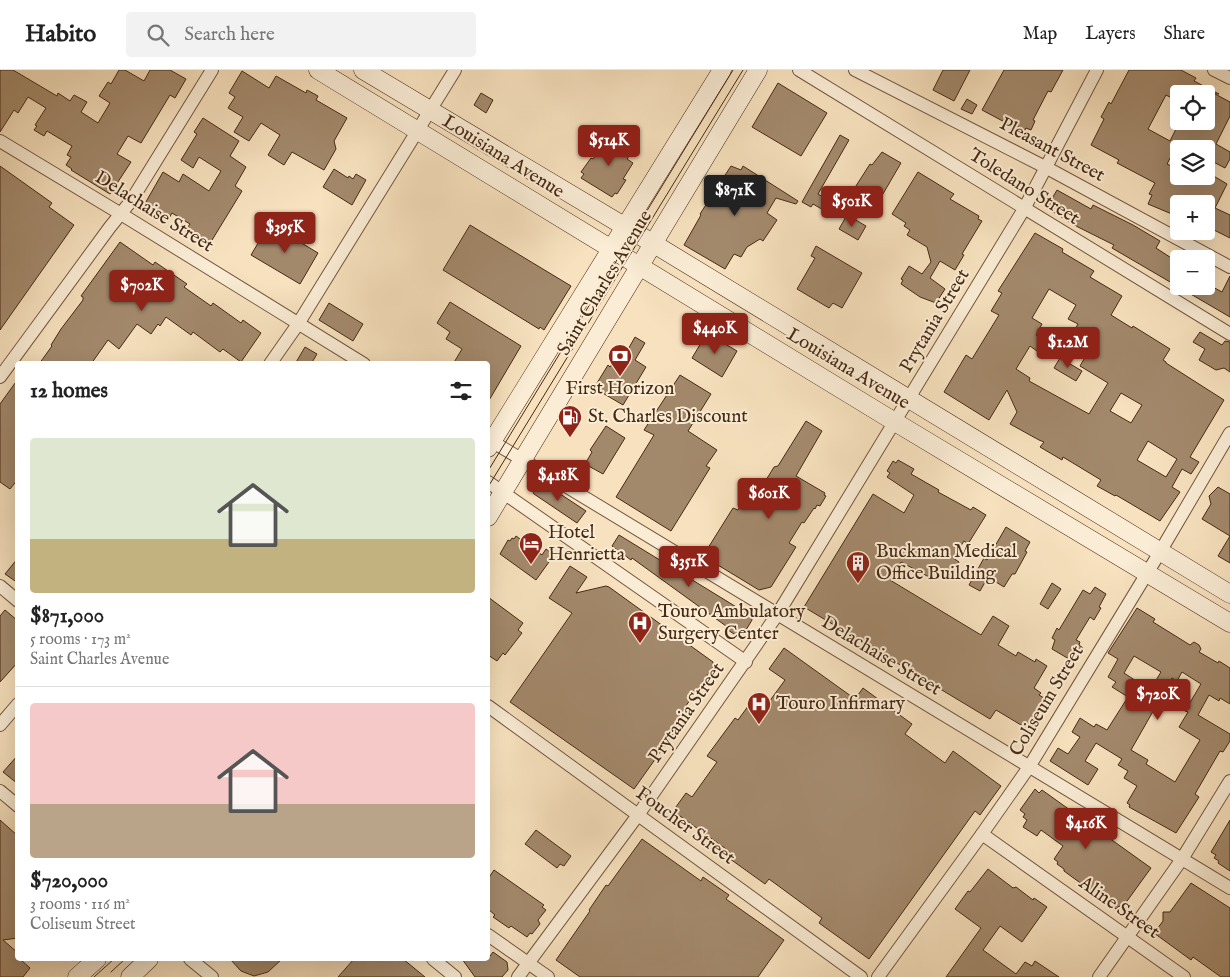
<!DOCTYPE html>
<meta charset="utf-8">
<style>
:root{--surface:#fff;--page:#f2f2f2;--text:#222;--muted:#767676;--line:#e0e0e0;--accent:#8f2418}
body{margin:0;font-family:"IM FELL English",serif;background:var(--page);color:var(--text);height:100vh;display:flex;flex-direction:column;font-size:19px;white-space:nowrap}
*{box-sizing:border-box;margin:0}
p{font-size:16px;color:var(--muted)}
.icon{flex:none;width:28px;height:28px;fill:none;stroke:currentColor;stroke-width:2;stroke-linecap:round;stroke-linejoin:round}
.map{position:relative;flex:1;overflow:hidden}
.drawer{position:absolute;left:15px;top:291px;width:475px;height:600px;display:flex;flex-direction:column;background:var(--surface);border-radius:5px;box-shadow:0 5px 20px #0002}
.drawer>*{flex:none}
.tools{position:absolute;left:1170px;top:15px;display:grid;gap:10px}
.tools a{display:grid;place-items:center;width:45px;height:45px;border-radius:5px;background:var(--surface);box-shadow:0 5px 20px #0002;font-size:25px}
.price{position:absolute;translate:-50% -42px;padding:0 11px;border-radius:5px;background:var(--accent);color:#fff;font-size:16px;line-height:32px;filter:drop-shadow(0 1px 2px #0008)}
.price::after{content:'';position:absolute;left:50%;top:30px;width:15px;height:11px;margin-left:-8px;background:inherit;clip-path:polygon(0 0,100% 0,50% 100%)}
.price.current{background:#222;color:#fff}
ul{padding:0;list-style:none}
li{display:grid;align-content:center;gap:10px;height:265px;padding:0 15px}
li+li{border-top:1px solid var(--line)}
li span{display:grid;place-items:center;height:155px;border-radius:5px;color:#555}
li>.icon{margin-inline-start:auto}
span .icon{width:90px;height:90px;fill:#fffc;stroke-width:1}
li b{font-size:21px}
h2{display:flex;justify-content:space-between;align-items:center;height:60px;padding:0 15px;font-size:21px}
header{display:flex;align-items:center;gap:30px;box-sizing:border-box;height:70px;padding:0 25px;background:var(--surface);border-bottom:1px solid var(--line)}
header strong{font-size:24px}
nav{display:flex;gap:28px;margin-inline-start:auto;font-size:18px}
.search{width:350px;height:45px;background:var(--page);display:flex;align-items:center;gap:12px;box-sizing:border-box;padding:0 18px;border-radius:5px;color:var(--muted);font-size:19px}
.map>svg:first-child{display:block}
.building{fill:#a3896c;stroke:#482a14;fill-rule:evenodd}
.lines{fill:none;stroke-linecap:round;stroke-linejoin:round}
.street-casing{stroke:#74583e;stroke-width:14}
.secondary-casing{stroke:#482a14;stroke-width:19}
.street{stroke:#faecd5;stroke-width:12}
.secondary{stroke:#faecd5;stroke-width:18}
.tram{stroke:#482a14;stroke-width:1}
.labels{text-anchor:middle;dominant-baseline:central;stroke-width:4;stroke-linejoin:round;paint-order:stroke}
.street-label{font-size:19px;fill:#482a14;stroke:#faecd5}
.poi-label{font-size:19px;fill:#482a14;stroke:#faecd5;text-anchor:start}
</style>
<header>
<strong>Habito</strong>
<div class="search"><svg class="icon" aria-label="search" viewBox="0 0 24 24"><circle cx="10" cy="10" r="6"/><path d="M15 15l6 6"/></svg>Search here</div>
<nav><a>Map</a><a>Layers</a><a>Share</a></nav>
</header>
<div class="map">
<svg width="1230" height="907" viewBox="0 0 1230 907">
<rect width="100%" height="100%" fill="#f7e1be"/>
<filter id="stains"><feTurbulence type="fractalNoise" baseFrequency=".004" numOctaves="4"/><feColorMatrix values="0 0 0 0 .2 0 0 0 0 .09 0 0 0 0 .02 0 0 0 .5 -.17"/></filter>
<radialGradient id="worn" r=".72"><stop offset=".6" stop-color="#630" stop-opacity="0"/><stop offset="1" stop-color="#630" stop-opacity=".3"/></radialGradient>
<g class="building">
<polygon points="0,0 13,0 57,26 58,23 70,31 74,25 87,32 81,42 98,53 110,33 99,26 108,12 111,14 119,0 125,0 144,11 150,0 170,0 186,9 175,28 170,25 141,73 128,66 117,84 131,92 110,124 71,100 72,99 66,95 71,87 67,85 72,76 47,61 44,66 34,60 37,56 35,55 46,38 28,27 18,43 14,40 0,62"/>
<polygon points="943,0 970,0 954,31 933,20"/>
<polygon points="1004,0 1063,0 1051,22 1048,21 1033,50 1035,51 1031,60 1026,58 1025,60 1015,55 1012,56 982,40"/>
<path d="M1129 0H1181L1196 8 1194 11 1219 24H1215L1230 32V46L1216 74 1230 82V89L1225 98 1206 88V79H1175L1167 94 1179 100V106H1200L1209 111 1212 105 1227 114 1215 138 1230 145V168L1206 156V134H1179V147L1148 134 1152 125 1149 124 1155 113 1117 93 1119 90 1091 75 1104 49 1101 47 1109 32 1111 34ZM1179 24H1206V47L1214 51H1180L1170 71 1148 59 1166 25 1177 31Z"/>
<polygon points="242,1 269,18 276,6 306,23 307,20 318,26 316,30 347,48 334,71 336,79 324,100 292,82 284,95 268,85 280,65 261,53 249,71 234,62 243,47 228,38 235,27 229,23"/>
<polygon points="778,13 827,43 801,86 752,57"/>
<polygon points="481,23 493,30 486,43 474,35"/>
<polygon points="967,29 977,35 972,44 961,39"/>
<polygon points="203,48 239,71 230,86 246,97 235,116 242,121 209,175 185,161 190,154 172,143 167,152 143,137 163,102 179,112 183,104 209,121 221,101 199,87 193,98 181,90 197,64 194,62"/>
<polygon points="616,65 635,77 627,89 633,93 623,109 626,110 617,124 615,123 612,127 581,108 584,104 581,102 591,88 593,89 603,74 608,77"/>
<polygon points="840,65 849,70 818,124 837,136 832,145 813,134 811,137 802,132"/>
<polygon points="882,82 901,93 880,129 878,128 874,135 861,127 863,124 854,119 870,94 872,95"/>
<polygon points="0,96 52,133 49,137 74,155 0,260"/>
<polygon points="731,96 741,100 743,96 798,131 796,134 776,128 767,143 777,150 763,171 760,169 747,177 741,187 734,184 725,199 684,175 701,145 700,144"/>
<polygon points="334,99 348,108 349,106 353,109 356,104 366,110 352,135 323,117"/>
<polygon points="918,102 954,124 950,129 979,146 978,149 982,151 962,184 964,185 955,200 940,191 930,208 945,219 936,233 920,227 901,214 903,210 901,209 909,196 922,204 931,192 927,177 907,165 910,160 904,156 906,153 892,144"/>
<polygon points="1057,120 1091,139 1093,135 1133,155 1160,171 1156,178 1179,193 1179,216 1207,216 1210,218 1211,216 1222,222 1230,206 1230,247 1112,178 1114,175 1078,157 1050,140 1047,137"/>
<polygon points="847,145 866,156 858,170 839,159"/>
<polygon points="272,155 318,183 300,214 251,185 267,158 269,160"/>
<polygon points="470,155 571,216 544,260 540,257 539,259 443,200"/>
<path d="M1035 163 1063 179 1062 182 1094 201 1090 207 1122 226 1111 245 1132 258 1133 256 1170 279 1163 290 1166 292V293L1224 330 1190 387 1199 392 1191 404 1182 399 1172 417 1180 422 1160 451 1116 425 1115 426 1097 416 1101 410 1063 387 1062 390 1040 377 1044 372 1039 370 1010 354 1017 342 1007 320 989 350 944 322 966 285 972 289 999 245 991 241 1002 223 998 221ZM1049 219 1076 235 1068 249 1078 254 1070 268 1090 279 1080 296 1108 313 1089 344 1029 311 1030 308 1016 299 1030 276 1044 286 1051 275 1036 265 1042 254 1032 248ZM1121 323 1142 335 1131 353 1110 341ZM1148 371 1177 389 1166 407 1137 390Z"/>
<polygon points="120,172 153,195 155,192 187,214 184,217 211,236 213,233 241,253 243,250 261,263 241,292 223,279 220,282 193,262 191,265 166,247 160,256 158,254 151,264 137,254 119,279 108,270 91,294 39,294 52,276 51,275 61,259 83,230 83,227 81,226"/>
<polygon points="816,176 862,203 842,238 833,233 829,238 797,219 815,188 811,186"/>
<polygon points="450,232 521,276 488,332 488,294 453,294 462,279 446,269 450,262 437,253"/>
<polygon points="329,233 363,254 353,271 319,250"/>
<polygon points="1200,262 1222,275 1225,271 1230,272 1230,302 1224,298 1216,300 1199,290 1205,279 1193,272"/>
<polygon points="707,263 737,281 722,307 692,288"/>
<polygon points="635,267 645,273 635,290 646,297 623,335 594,318 608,295 610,297 622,281 626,283"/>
<polygon points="305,277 317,284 311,294 295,294"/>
<polygon points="1060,288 1082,301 1076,311 1054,298"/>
<polygon points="680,305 711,324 688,361 717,380 706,396 710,398 671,461 616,427 654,365 644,360"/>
<polygon points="18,309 18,409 10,419 0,412 0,334"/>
<polygon points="806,351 822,361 796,406 825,423 824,425 826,426 820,436 817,435 815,439 814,438 804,453 802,452 789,473 796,477 771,517 759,520 703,486 733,438 738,440 748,423 755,428 774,397 778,396"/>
<polygon points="606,356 625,368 603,404 585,394 592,382 590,380"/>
<polygon points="898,390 914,399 911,404 939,420 938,422 971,440 973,437 986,445 968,474 964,471 953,488 959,492 951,506 935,497 929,507 901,492 890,510 981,565 993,546 1009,556 998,575 1016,586 1018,582 1035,592 1036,589 1047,596 1034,618 1041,623 1039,625 1044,628 1026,658 996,640 990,649 804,537 873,424 904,443 914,425 887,407 890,403 887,401 893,391 896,393"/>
<polygon points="539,412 542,412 586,441 577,453 534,424 532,420 533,416"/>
<polygon points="1218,417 1230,424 1230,493 1218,486 1230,466 1202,449 1211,434 1209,426"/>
<polygon points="1006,457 1030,472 1025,481 1027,482 1015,504 1012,504 1004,517 988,507 980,521 969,515 984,488 987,490"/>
<polygon points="619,465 751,546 752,550 743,565 737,566 725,558 726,556 632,488 631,490 612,476"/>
<polygon points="516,466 542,485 546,479 554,485 536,510 500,484 508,470 510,471 512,468 514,469"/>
<polygon points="18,488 18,513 5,504"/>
<polygon points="570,496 587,507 576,523 606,516 609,517 713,592 713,597 683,640 688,643 634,719 510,632 572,543 549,528"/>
<polygon points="1052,513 1061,519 1048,539 1040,534"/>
<polygon points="1095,517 1106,524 1099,537 1101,538 1094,550 1090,547 1076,570 1080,572 1079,575 1083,578 1076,590 1071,587 1069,589 1052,579 1055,570 1052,568 1057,558 1059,560 1083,520 1090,524"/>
<polygon points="488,527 523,553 518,560 522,563 505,585 503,583 497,591 488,585"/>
<path d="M1137 538 1155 549 1153 552 1190 575 1194 572 1199 575 1201 579 1199 582 1218 593 1219 591 1230 598V634L1220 628 1219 631 1209 625 1198 645 1230 664V671L1223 682 1220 681 1195 724 1199 727 1176 763 1129 737 1130 735 1127 733 1137 716 1124 708 1128 701 1118 695 1122 689 1096 673 1085 691 1098 699 1088 715 1050 691 1058 678 1068 684 1080 667 1072 662 1080 648 1094 657 1096 654 1107 660 1128 627 1112 617 1116 612 1108 607 1118 589 1108 583ZM1134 586 1161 602 1150 620 1124 603ZM1182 602 1201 614 1185 641 1188 642 1179 657 1200 670 1175 712 1146 694 1148 690 1131 680 1172 608 1177 611Z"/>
<polygon points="5,540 18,551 18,592 0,612 0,546"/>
<polygon points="784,578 855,629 863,618 912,654 905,664 945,693 953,681 1001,716 980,745 975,741 869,889 819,853 822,848 769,809 765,814 726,786 729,781 673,741 686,723 692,727 717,692 707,686 735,648 738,650 754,628 766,636 785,610 769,599"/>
<polygon points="18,685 18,714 3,702"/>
<polygon points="1035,719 1039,723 1042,720 1151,798 1122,838 1119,836 1116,839 1064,801 1064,799 1057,794 1058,792 1054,789 1063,776 1041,760 1037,766 1023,757 1027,750 1023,747 1025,744 1020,740"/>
<polygon points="0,750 18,766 18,868 3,870 18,883 18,889 20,889 30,898 23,907 0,907"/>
<polygon points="1230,750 1230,801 1218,793 1219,791 1214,788 1216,785 1211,782"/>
<polygon points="536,760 571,786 564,796 560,794 557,798 525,774"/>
<polygon points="642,769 701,811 703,807 729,825 726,829 784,870 758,907 580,907 556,890 590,841 589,840 606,815 608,816"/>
<polygon points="988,799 1013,818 1016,817 1033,830 1034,828 1047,837 1022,872 1000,856 983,880 1016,904 1025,892 1032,896 1035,891 1059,907 946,907 981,858 955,839 968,821 970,822"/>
<polygon points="494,800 544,835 542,837 546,840 538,850 540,854 532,864 530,863 527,867 511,856 509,858 493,847 495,845 488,839 488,809"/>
<polygon points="1191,813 1230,838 1230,907 1221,907 1193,887 1191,890 1154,863 1163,851 1163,842 1170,842"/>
<polygon points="493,882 507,892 508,900 502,907 475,907 462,889 488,889"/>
<polygon points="230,889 282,889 268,902 254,906 241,901"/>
<polygon points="354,889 403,889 425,907 338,907"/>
</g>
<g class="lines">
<g class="street-casing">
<g id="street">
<polyline points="799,0 1230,264"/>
<polyline points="855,0 1047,98 1230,197"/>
<polyline points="1214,0 1230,8"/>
<polyline points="0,71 121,144 364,294"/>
<polyline points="270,294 298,254 455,0"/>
<polyline points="0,307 110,157 131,131 212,0"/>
<polyline points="488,369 1230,818"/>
<polyline points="488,412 746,592"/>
<polyline points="0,516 18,531"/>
<polyline points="488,636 861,907"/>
<polyline points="0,655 18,634"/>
<polyline points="0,721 18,736"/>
<polyline points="982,764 1184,907"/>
<polyline points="488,865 548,907"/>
<polyline points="190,889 212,907"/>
<polyline points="433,889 455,907"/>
<polyline points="518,907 638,745 777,545 1024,139 1097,0"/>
<polyline points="878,907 982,764 1029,697 1160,482 1230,363"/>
<polyline points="1099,907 1182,789 1230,711"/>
</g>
</g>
<g class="secondary-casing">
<g id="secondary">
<polyline points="318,0 895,352 1230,553"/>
<polyline points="363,0 654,174 1230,524"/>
<polyline points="488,378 722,0"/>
<polyline points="488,447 758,0"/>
<polyline points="77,907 97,889"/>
<polyline points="130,907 149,889"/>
</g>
</g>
<use href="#street" class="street"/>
<use href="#secondary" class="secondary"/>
<g class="tram">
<polyline points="488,401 733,0"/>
<polyline points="488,417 743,0"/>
<polyline points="111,902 125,889"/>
<polyline points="94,907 114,889"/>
</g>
</g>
<defs>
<g id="bank-pin" transform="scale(1.25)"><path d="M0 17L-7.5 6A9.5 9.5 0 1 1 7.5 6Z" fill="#8f2418" stroke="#faecd5"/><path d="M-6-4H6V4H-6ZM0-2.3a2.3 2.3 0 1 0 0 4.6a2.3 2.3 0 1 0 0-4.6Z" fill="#fff"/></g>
<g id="fuel-pin" transform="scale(1.25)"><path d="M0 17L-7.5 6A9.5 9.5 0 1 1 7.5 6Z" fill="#8f2418" stroke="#faecd5"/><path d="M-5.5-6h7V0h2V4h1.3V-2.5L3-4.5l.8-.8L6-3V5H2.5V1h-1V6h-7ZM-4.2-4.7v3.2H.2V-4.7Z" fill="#fff"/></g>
<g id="hotel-pin" transform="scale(1.25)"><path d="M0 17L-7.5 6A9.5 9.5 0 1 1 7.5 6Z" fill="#8f2418" stroke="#faecd5"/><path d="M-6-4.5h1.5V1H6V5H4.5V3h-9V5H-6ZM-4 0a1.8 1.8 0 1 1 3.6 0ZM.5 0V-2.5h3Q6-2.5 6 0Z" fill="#fff"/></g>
<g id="building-pin" transform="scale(1.25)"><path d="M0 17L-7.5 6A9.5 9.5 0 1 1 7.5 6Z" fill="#8f2418" stroke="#faecd5"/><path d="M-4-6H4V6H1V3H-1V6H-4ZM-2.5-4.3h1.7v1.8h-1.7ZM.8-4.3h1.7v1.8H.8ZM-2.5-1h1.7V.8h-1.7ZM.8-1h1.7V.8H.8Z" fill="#fff"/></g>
<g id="hospital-pin" transform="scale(1.25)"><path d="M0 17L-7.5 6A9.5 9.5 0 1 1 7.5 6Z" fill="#8f2418" stroke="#faecd5"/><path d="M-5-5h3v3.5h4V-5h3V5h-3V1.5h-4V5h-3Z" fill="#fff"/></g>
</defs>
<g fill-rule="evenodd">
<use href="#bank-pin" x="620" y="286"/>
<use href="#fuel-pin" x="570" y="347"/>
<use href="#hotel-pin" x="531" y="474"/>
<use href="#building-pin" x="858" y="493"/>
<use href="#hospital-pin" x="640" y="553"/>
<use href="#hospital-pin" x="759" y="634"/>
</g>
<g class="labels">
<g class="street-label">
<text transform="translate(1052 80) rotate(28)">Pleasant Street</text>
<text transform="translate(503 87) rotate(32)">Louisiana Avenue</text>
<text transform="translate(1024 117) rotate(32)">Toledano Street</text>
<text transform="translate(154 142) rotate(32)">Delachaise Street</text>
<text transform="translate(605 213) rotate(-59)">Saint Charles Avenue</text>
<text transform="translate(935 251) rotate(-59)">Prytania Street</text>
<text transform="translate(848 299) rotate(31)">Louisiana Avenue</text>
<text transform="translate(881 586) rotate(31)">Delachaise Street</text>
<text transform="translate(1047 631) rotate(-59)">Coliseum Street</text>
<text transform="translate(687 643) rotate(-55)">Prytania Street</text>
<text transform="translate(685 756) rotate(36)">Foucher Street</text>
<text transform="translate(1119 838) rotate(35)">Aline Street</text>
</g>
<g class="poi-label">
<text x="620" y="319" text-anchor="middle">First Horizon</text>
<text x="588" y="347">St. Charles Discount</text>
<text x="548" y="463">Hotel<tspan x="548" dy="22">Henrietta</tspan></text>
<text x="876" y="482">Buckman Medical<tspan x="876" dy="22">Office Building</tspan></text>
<text x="658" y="542">Touro Ambulatory<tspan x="658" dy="22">Surgery Center</tspan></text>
<text x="776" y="634">Touro Infirmary</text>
</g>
</g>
<rect width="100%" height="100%" filter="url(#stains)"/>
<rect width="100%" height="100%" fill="url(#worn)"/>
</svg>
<div class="tools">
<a><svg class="icon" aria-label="locate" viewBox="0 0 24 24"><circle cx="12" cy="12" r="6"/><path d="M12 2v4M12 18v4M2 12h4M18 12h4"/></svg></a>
<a><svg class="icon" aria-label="layers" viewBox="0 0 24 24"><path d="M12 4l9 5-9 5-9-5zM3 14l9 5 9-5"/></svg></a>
<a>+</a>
<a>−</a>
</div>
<b class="price" style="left:609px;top:97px">$514K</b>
<b class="price current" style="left:735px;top:147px">$871K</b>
<b class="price" style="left:852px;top:158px">$501K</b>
<b class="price" style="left:285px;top:184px">$395K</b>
<b class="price" style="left:142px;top:242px">$702K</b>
<b class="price" style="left:715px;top:285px">$440K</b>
<b class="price" style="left:1068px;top:299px">$1.2M</b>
<b class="price" style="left:558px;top:432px">$418K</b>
<b class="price" style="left:769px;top:450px">$601K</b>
<b class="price" style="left:689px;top:518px">$351K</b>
<b class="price" style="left:1158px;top:651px">$720K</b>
<b class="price" style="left:1086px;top:780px">$416K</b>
<section class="drawer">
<h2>12 homes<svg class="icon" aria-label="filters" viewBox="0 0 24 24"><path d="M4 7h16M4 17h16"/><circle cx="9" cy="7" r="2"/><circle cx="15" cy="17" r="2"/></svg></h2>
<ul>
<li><span style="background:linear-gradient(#dfe7d0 65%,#c2b280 0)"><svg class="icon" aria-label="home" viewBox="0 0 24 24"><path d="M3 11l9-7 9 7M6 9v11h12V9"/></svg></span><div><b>$871,000</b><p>5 rooms · 173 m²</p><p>Saint Charles Avenue</p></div></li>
<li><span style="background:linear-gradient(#f6c9c9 65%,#b9a48a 0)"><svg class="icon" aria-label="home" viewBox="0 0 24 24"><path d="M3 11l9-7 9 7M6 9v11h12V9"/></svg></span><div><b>$720,000</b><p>3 rooms · 116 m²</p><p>Coliseum Street</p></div></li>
</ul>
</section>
</div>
